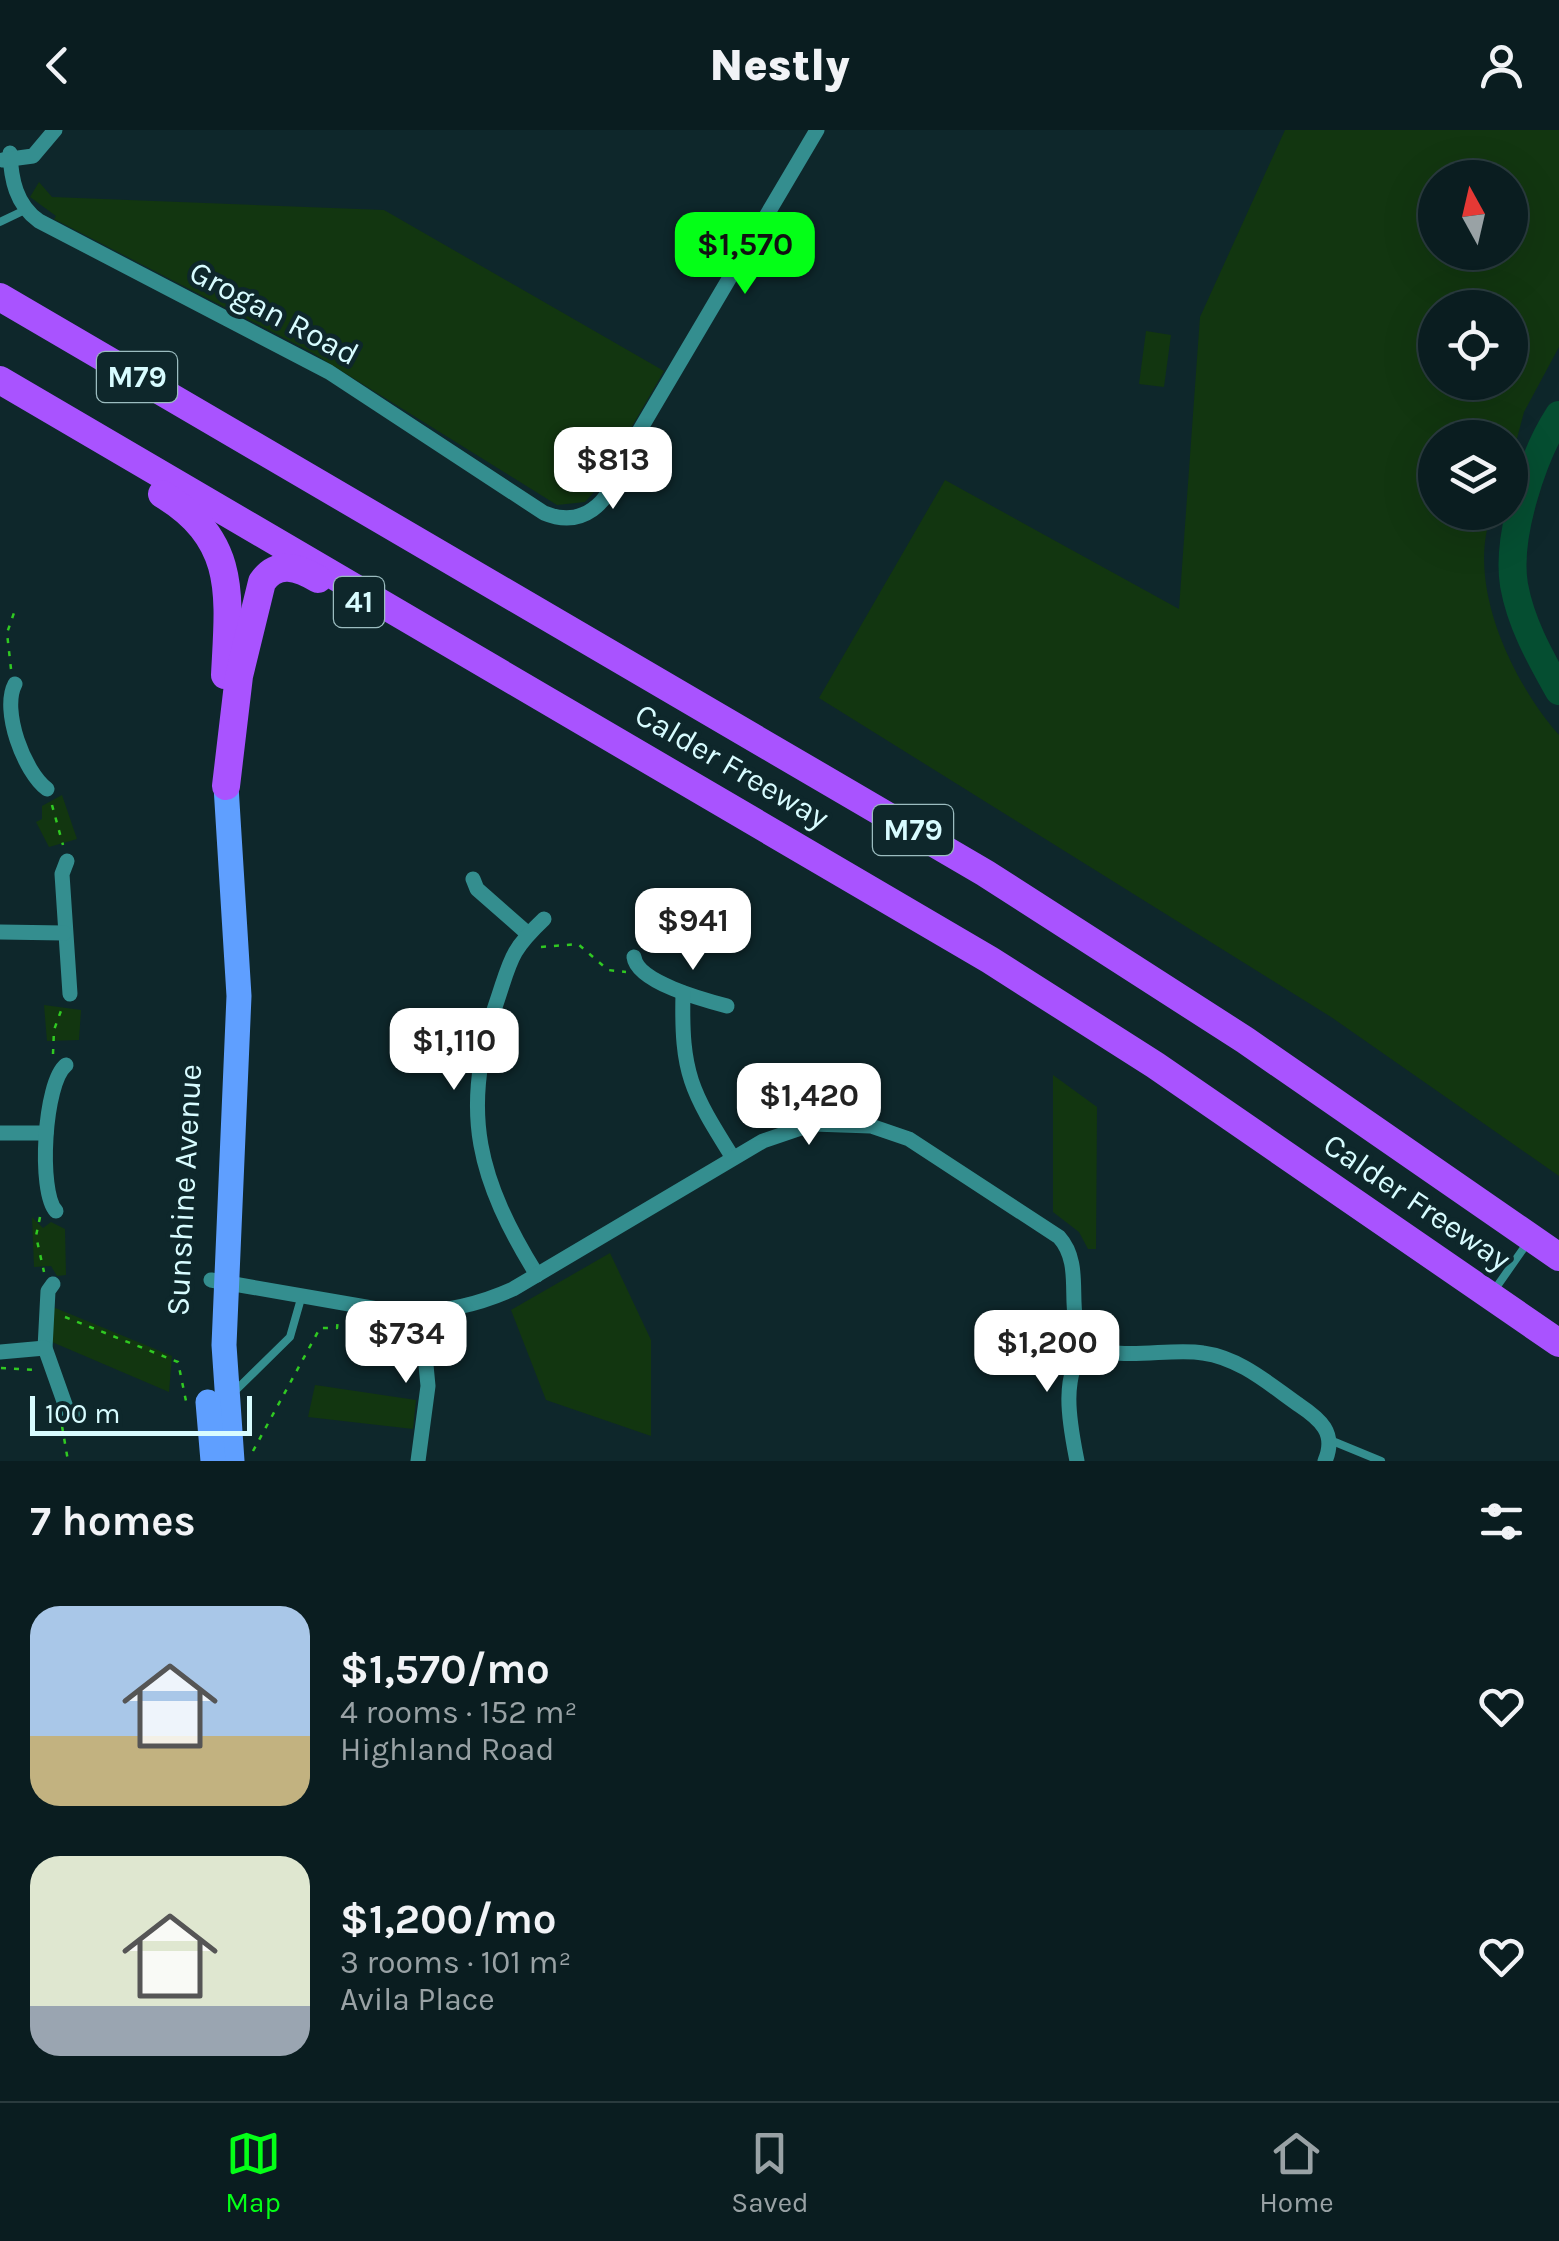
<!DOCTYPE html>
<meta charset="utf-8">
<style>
:root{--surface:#0a1d20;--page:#132629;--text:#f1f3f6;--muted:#99a2a5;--line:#2a3b3e;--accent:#04ff17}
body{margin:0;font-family:Karla,sans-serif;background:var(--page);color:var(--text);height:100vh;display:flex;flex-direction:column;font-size:38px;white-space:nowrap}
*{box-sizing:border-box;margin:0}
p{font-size:32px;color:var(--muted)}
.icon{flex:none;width:55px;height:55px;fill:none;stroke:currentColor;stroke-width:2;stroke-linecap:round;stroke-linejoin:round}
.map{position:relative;height:1331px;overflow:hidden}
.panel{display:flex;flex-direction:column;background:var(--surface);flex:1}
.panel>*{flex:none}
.needle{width:65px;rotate:352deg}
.fabs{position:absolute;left:1418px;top:30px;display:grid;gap:20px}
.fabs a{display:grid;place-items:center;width:110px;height:110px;border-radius:50%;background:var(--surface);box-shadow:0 10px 40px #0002,0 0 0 2px var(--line);font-size:50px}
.scale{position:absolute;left:30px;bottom:25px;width:222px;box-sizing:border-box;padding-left:10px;border:5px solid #d8fcff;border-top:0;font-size:28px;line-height:35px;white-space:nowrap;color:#d8fcff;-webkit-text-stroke:8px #0e272b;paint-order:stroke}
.price{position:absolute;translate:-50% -85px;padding:0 22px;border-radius:20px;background:#fff;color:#222;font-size:32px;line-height:65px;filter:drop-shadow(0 2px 5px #0008)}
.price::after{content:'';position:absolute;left:50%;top:60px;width:30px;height:22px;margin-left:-15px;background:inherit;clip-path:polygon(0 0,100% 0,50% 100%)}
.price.active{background:var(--accent);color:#111}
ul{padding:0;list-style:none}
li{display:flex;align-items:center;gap:30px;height:250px;padding:0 30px}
li span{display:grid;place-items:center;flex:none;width:280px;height:200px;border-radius:30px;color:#555}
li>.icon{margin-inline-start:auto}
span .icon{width:120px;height:120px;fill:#fffc;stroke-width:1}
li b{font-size:42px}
h2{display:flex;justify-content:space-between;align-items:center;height:120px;padding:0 30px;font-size:42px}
header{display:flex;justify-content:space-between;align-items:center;height:130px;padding:0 30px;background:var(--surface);font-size:45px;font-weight:800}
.menu{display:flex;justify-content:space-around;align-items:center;height:140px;border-top:2px solid var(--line);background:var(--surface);font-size:28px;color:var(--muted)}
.menu a{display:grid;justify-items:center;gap:5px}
.menu .active{color:var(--accent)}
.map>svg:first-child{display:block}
.green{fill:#123610;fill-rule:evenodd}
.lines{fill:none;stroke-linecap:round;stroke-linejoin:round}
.river{stroke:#054e31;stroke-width:28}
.path{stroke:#30c922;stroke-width:2.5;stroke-dasharray:5 8;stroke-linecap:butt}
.service{stroke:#348e8f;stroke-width:8}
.minor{stroke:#348e8f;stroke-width:15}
.primary{stroke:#5f9fff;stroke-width:25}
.motorway{stroke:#a953ff;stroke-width:28}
.labels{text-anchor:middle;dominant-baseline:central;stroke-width:9;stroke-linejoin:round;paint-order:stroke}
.shield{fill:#0e272b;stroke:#9bbcbf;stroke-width:2.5}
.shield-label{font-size:30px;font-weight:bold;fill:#d8fcff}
.street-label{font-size:32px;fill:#d8fcff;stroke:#0e272b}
</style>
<header><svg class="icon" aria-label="back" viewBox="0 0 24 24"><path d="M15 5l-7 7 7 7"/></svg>Nestly<svg class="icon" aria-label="person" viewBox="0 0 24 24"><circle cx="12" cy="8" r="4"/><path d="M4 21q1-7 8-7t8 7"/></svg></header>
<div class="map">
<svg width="1559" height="1331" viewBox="0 0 1559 1331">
<rect width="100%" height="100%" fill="#0e272b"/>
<g class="green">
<path d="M1285 0H1559V217L1524 282 1510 335V308H1435V382L1492 383C1465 453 1512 552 1559 605V1046L1331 887 819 568 945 350 1179 479 1200 187ZM1435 48H1510V122H1435ZM1435 178H1510V252H1435Z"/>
<polygon points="39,52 52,67 384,80 664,241 594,362 585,372 557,375 311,222 54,89 56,86 30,67"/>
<polygon points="1146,201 1171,205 1164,257 1139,254"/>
<polygon points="62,665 77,709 49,717 36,692 42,689 42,676"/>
<polygon points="44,875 81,880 79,910 47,911"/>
<polygon points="1053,945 1097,977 1096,1119 1088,1119 1079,1102 1053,1082"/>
<polygon points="32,1087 43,1098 51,1092 65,1099 66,1145 57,1146 51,1136 34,1137"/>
<polygon points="610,1123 651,1210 651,1306 546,1270 511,1180"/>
<polygon points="53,1177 172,1226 169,1262 52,1212"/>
<polygon points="315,1255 416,1270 413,1299 308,1287"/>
</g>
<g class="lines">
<path class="river" d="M1559 285C1533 325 1506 406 1514 455 1521 494 1540 527 1559 561"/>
<g class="path">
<polyline points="11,539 7,503 16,477"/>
<polyline points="52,675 63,715"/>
<polyline points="541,817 578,814 608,840 626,842"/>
<polyline points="53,924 54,900 62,878"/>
<polyline points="40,1087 36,1106 44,1142"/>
<polyline points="65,1187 178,1232 187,1276"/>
<polyline points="1,1238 38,1240"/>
<polyline points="62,1296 68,1331"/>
<polyline points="253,1321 320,1198 337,1198 338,1189"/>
</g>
<g class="service">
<polyline points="0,92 25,80"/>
<polyline points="1493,1162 1528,1112"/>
<polyline points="235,1261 290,1207 302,1165"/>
<polyline points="1330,1310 1381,1331"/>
</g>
<g class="minor">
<path d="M10 23C11 49 16 75 39 91L329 242 544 383C583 399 609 373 620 337"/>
<polyline points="3,30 33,26 55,0"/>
<polyline points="615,342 817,0"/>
<path d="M15 554C1 580 24 642 47 659"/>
<polyline points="67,731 62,744 70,864"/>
<polyline points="473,749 477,759 527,803"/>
<polyline points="0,802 64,803"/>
<path d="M634 827C637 852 704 870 727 876"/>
<path d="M683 863C681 944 691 961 733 1028"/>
<polyline points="0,1003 46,1003"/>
<path d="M56 1081C38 1062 44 952 66 935"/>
<path d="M537 1145C479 1051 459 982 496 874 511 830 509 822 544 789"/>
<path d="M211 1150 389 1181C433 1185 473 1177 513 1159L763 1011 813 994 871 996 909 1009 1059 1107C1087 1138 1061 1186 1087 1214 1116 1233 1169 1217 1203 1223 1240 1228 1269 1254 1299 1275 1320 1289 1337 1303 1325 1331"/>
<polyline points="53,1154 48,1161 45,1218 67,1280 74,1285"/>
<polyline points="0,1222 45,1218"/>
<polyline points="418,1331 428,1256 421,1183"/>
<path d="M1077 1331C1070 1295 1059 1245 1087 1214"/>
</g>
<g class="primary">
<polyline points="226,656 239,866 224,1215 232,1331"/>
<polyline points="208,1272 213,1331"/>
</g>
<g class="motorway">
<polyline points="0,167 985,743 1245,910 1559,1127"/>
<polyline points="0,250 990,830 1155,935 1559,1213"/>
<path d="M162 364C238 410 229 466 225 545"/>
<path d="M226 656 239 546 262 452C277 430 298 437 318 449"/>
</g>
</g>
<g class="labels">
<g class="shield">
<rect x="97" y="222" width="80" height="50" rx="8"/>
<rect x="334" y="447" width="50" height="50" rx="8"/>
<rect x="873" y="675" width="80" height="50" rx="8"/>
</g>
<g class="shield-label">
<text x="137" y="247">M79</text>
<text x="359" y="472">41</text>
<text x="913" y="700">M79</text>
</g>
<g class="street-label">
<text transform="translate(274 183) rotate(28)">Grogan Road</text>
<text transform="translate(732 636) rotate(30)">Calder Freeway</text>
<text transform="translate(184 1060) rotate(-87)">Sunshine Avenue</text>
<text transform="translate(1417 1072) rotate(34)">Calder Freeway</text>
</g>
</g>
</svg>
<div class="fabs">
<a><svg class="needle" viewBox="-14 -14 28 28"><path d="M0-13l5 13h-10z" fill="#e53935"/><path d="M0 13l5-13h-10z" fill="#99a2a5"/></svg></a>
<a><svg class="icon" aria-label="locate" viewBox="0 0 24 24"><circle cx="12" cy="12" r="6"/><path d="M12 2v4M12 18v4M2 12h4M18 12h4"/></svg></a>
<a><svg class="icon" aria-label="layers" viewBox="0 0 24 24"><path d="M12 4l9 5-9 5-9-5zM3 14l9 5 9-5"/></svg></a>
</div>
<div class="scale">100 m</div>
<b class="price active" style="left:745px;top:167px">$1,570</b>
<b class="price" style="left:613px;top:382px">$813</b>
<b class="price" style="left:693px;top:843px">$941</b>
<b class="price" style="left:454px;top:963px">$1,110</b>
<b class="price" style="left:809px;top:1018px">$1,420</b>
<b class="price" style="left:406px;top:1256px">$734</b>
<b class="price" style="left:1047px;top:1265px">$1,200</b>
</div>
<section class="panel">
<h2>7 homes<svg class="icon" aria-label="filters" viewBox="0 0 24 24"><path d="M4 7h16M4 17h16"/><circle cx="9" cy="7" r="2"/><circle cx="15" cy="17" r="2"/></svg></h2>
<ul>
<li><span style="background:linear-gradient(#a9c7e8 65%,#c2b280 0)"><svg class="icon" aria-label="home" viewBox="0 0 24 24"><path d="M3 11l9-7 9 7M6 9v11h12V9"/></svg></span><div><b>$1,570/mo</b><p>4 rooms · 152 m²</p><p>Highland Road</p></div><svg class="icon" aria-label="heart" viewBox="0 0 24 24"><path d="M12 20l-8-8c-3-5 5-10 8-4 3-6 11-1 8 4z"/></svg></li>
<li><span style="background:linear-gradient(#dfe7d0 75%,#9aa5b1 0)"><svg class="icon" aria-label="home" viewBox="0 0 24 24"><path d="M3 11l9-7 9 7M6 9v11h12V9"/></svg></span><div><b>$1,200/mo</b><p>3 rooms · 101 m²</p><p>Avila Place</p></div><svg class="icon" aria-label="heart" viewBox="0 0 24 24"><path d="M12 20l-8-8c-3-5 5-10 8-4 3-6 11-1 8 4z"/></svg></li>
</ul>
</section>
<nav class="menu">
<a class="active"><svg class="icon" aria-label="map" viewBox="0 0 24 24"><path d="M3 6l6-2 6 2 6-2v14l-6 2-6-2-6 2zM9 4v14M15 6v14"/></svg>Map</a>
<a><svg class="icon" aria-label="saved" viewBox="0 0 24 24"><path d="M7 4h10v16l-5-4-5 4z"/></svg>Saved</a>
<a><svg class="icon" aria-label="home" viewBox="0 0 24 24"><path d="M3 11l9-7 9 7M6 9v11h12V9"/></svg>Home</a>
</nav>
